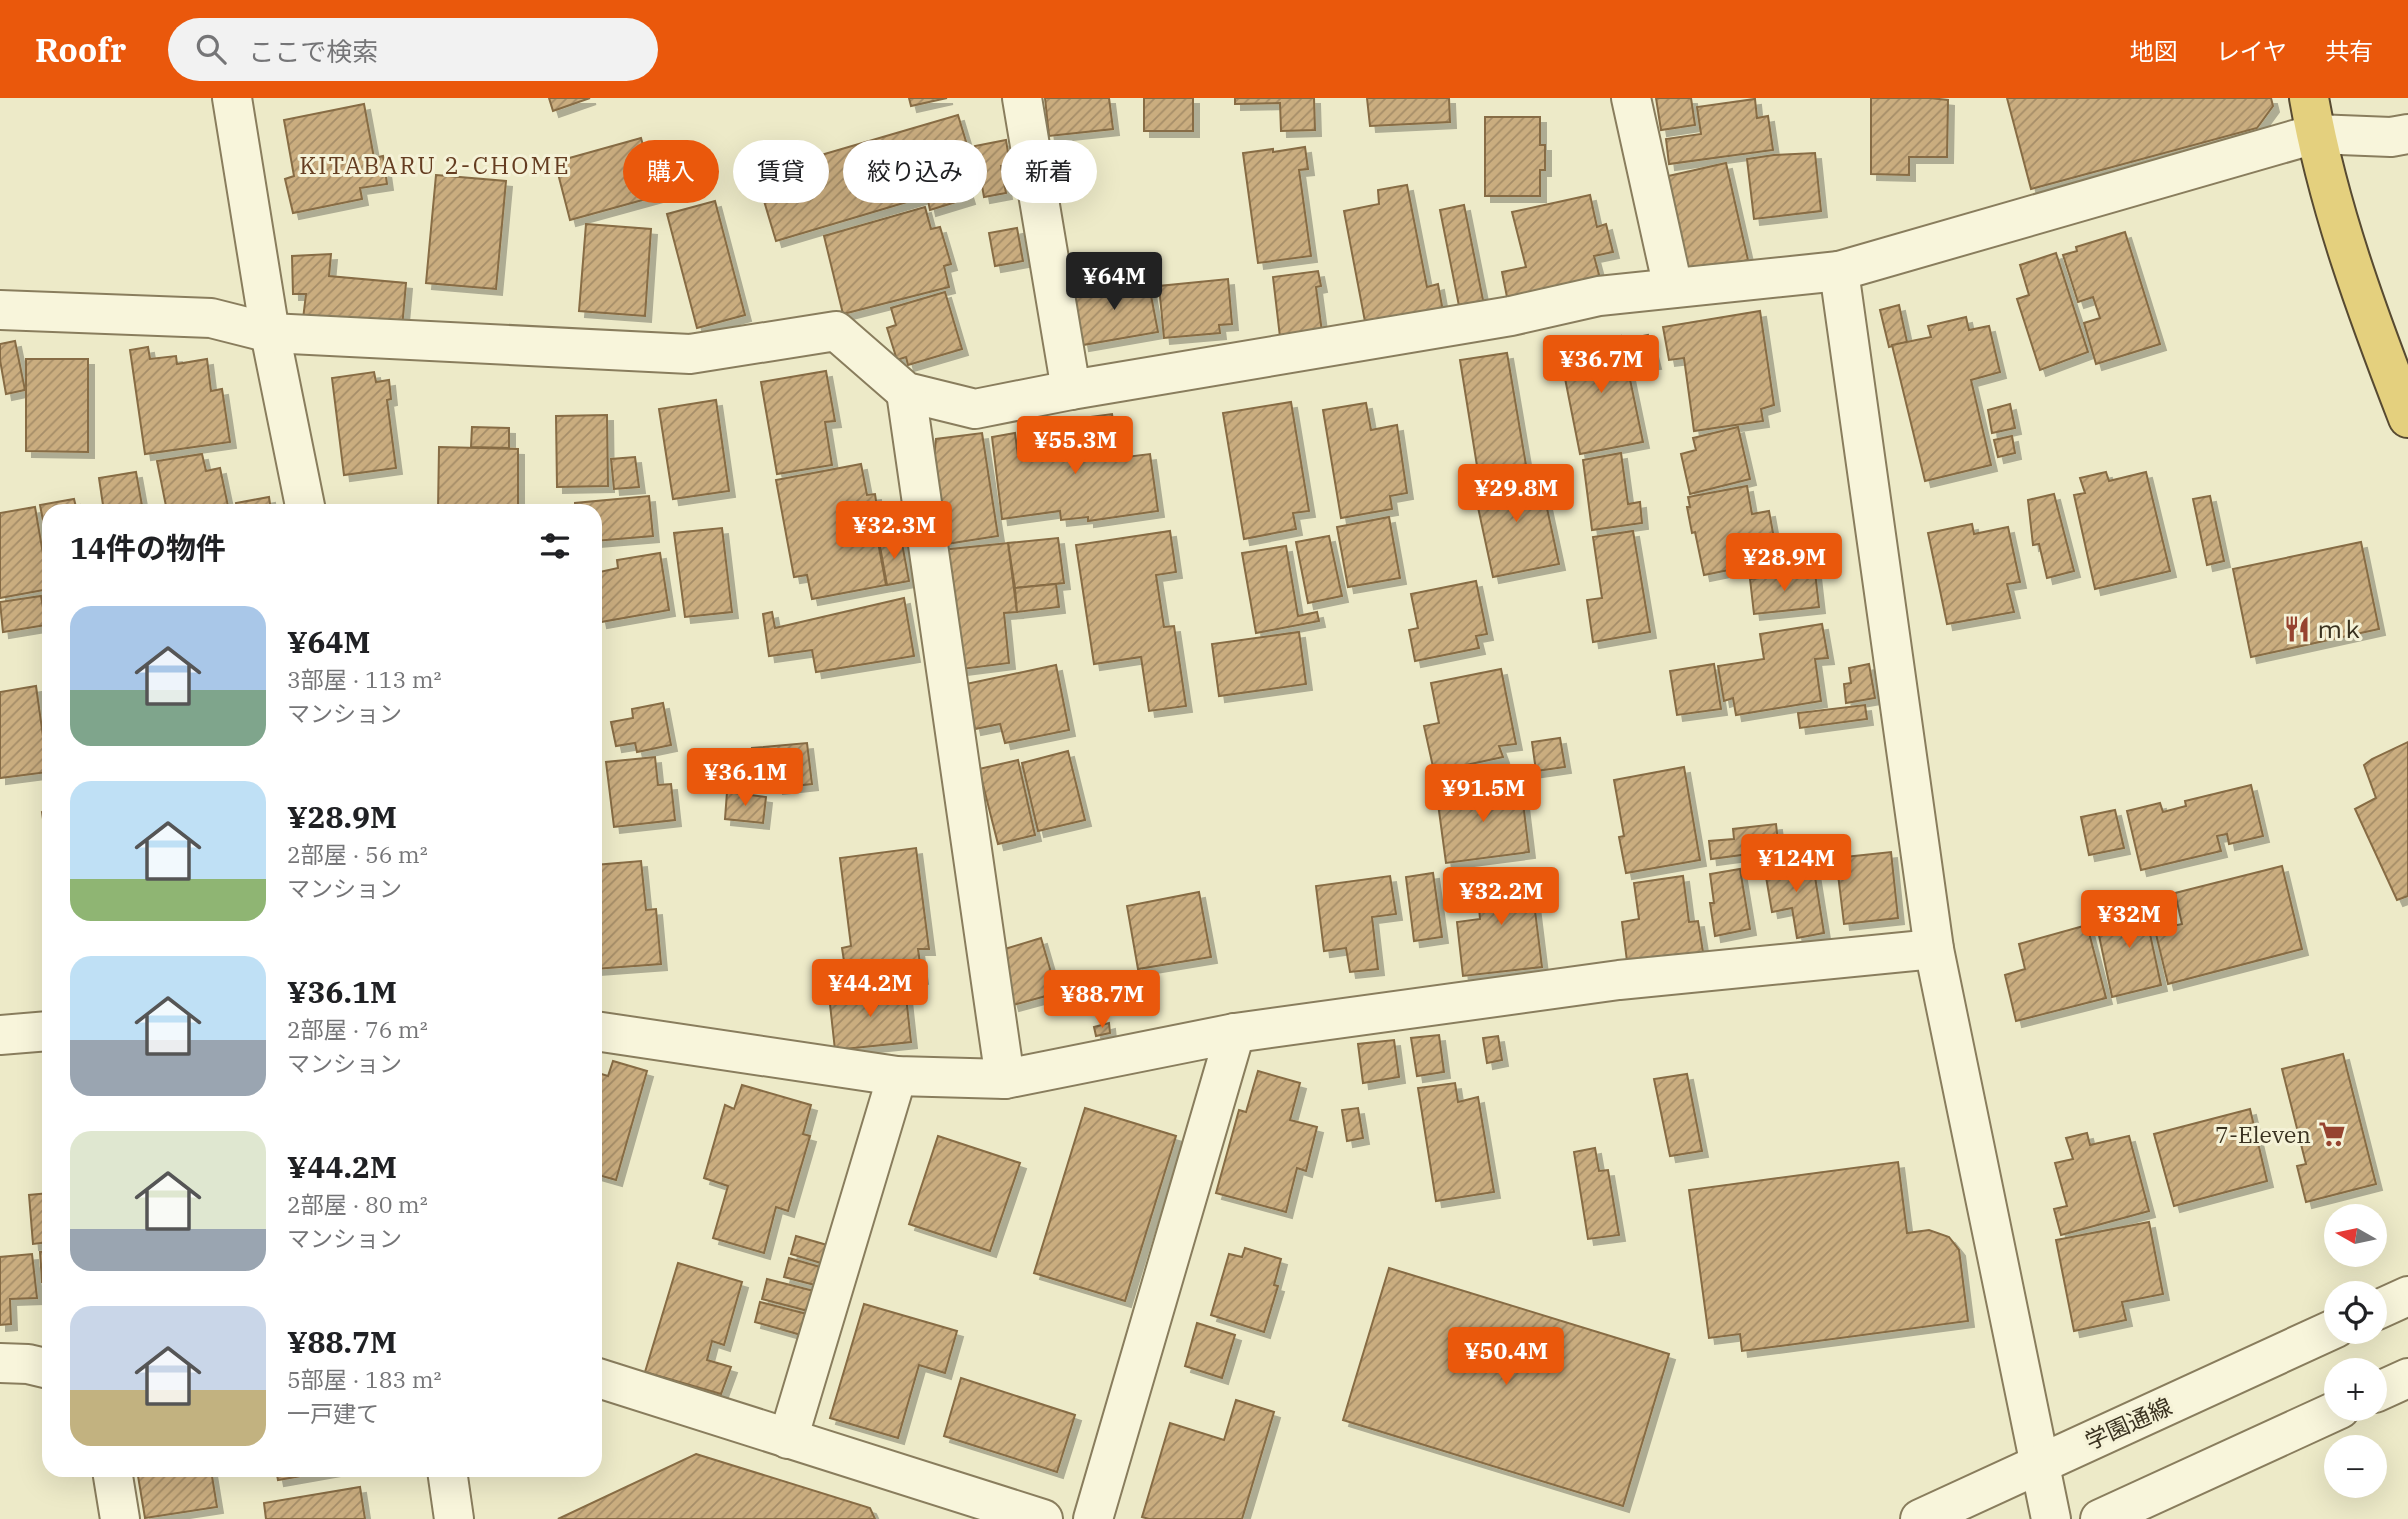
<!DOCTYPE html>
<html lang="ja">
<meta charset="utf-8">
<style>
:root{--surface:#fff;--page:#f2f2f2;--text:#202124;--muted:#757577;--accent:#ea580c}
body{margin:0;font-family:"IBM Plex Serif","Noto Sans JP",serif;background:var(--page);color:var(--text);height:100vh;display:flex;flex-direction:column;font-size:26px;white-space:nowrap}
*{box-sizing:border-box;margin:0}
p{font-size:23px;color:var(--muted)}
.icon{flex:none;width:38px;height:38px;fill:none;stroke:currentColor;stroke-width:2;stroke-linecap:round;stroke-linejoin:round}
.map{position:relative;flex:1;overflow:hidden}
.side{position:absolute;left:42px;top:406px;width:560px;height:973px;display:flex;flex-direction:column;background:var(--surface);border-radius:21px;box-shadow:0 7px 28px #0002}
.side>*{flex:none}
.guide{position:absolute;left:623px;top:42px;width:665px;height:63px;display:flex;gap:14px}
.needle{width:46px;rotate:279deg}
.fabs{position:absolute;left:2324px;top:1106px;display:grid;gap:14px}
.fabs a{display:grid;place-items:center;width:63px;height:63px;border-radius:50%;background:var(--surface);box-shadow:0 7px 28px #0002;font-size:35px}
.price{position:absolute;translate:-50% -60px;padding:0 16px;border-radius:7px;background:var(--accent);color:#fff;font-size:23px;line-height:46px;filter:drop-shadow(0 2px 4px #0008)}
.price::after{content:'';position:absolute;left:50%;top:42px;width:21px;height:16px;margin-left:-10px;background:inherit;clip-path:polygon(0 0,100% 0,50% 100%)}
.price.active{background:#222;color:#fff}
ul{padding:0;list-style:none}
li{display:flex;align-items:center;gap:21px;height:175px;padding:0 28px}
li span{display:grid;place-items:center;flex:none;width:196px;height:140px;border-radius:21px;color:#555}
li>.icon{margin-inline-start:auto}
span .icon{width:84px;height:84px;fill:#fffc;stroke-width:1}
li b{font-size:30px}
h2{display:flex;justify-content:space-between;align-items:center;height:84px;padding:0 28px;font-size:30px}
.tag{padding:0 24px;border-radius:32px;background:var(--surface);box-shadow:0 7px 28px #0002;font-size:24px;line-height:63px}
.tag.active{background:var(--accent);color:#fff}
header{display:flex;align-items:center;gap:42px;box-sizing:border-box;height:98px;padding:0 35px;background:var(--accent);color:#fff}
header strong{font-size:33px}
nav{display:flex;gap:38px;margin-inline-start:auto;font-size:24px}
.search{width:490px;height:63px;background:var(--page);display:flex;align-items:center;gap:18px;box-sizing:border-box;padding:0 24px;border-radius:38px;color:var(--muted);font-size:26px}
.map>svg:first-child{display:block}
.building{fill:url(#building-hatch);stroke:#876c44;stroke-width:2;filter:url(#shadow)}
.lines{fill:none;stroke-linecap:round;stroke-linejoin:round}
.minor-casing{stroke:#897d5d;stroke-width:42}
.tertiary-casing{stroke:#897d5d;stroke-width:42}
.trunk-casing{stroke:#574a31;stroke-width:42}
.minor{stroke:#f8f5db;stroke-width:38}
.tertiary{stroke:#f8f5db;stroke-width:38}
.trunk{stroke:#e4d07e;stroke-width:38}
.labels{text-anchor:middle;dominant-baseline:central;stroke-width:6;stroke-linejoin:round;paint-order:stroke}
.poi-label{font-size:23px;fill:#3a3220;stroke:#f5f2d7;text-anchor:start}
.street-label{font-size:23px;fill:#3a3220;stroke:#f5f2d7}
.neighbourhood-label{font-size:24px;letter-spacing:2px;fill:#653d21;stroke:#f5f2d7}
</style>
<header>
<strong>Roofr</strong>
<div class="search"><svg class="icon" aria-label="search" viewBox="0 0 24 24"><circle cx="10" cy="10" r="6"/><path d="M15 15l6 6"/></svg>ここで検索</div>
<nav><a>地図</a><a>レイヤ</a><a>共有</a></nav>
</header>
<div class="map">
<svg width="2408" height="1421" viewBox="0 0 2408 1421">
<defs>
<pattern id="building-hatch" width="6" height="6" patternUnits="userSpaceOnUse" patternTransform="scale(1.75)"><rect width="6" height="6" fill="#caad7f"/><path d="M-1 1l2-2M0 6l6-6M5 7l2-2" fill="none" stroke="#a58d68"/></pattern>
<filter id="shadow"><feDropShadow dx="6" dy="6" stdDeviation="0" flood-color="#0004"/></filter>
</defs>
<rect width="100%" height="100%" fill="#edeac8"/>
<g class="building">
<polygon points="549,0 590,0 553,13"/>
<polygon points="909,0 947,0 911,8"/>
<polygon points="1045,0 1109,0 1113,31 1049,38"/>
<rect x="1144" y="0" width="49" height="33"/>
<polygon points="1235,0 1314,0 1315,32 1281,33 1280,5 1235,6"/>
<polygon points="1367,0 1449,0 1450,24 1370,28"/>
<polygon points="1656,0 1691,0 1695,27 1661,32"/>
<polygon points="1871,0 1930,0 1948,2 1947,59 1909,59 1909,77 1871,76"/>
<polygon points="2007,0 2271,0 2273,8 2257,30 2031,91"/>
<polygon points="1755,1 1757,20 1768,18 1773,52 1669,66 1666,41 1701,36 1697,9"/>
<polygon points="364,6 374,60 383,58 387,86 360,90 362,101 293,115 285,81 294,78 284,22"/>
<polygon points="958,17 977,80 964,84 969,100 930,112 927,98 776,143 756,76"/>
<polygon points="1485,19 1540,19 1540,47 1545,47 1545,72 1540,72 1540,98 1485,98"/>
<polygon points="641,40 657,98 570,122 555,64"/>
<polygon points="1006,42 1010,67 1001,68 1006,95 984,99 975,48"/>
<polygon points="1305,49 1308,71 1299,72 1311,158 1258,165 1243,55 1273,51 1273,54"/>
<polygon points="1815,55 1821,113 1754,121 1747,61 1774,57"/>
<polygon points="1726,65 1748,162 1679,178 1655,81"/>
<polygon points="436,77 506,83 496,191 426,185"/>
<polygon points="1407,87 1427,189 1438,186 1444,219 1367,234 1344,113 1379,106 1378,92"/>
<polygon points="1590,97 1597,129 1606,126 1613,154 1594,158 1601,184 1509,209 1502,174 1526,169 1512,114"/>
<polygon points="715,103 745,217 697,230 667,116"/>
<polygon points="1464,107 1485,212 1461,218 1440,112"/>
<polygon points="925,109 931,131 940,129 951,166 944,168 949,189 843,216 824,138"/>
<polygon points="586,126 651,131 645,218 579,213"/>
<polygon points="1017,130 1023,163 995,168 989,135"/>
<polygon points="2125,134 2160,246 2096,266 2084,225 2100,220 2093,199 2078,204 2063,157 2077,153 2076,149"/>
<polygon points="2056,155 2088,254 2040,272 2017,201 2029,197 2020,167"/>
<polygon points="331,156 329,178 406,185 402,230 303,221 306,196 293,196 292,158"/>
<polygon points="1318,173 1321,188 1316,189 1322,234 1280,239 1273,179"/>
<polygon points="1116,181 1119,192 1149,187 1158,234 1083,247 1073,189"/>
<polygon points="1228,181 1232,226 1219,227 1220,235 1164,240 1159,188"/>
<polygon points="945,194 962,251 908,267 906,259 897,262 887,230 896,227 891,210"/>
<polygon points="1899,207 1907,244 1889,249 1880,212"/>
<polygon points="1760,213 1774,307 1761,311 1763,323 1694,333 1684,260 1669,262 1663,229"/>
<polygon points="1966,219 1969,232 1989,228 2000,274 1971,282 1991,367 1925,383 1892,247 1931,239 1928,228"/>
<polygon points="1648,237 1655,265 1638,267 1633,240"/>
<polygon points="1621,238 1643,344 1580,356 1559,250"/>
<polygon points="15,243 25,292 6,296 0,262 0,246"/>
<polygon points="148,249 150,261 176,258 177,266 207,261 211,293 222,291 230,344 145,356 130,252"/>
<polygon points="1507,255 1526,367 1478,374 1460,262"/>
<polygon points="26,261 88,261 88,354 26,353"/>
<polygon points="826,273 835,323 825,324 832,367 777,376 761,284"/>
<polygon points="374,274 376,284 389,282 391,301 387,302 396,370 344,377 332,280"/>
<polygon points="716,302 729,393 673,401 659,311"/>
<polygon points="1291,304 1309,413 1293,415 1296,431 1244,441 1223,315"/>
<polygon points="1366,305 1371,332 1397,327 1407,395 1390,398 1392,411 1341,420 1323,312"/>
<polygon points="2010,306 2015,330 1992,335 1988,312"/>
<polygon points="1112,316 1118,360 1150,356 1158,413 1088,423 1088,419 1061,422 1060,413 1002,421 992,339 1015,335 1018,358 1071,351 1067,322"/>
<polygon points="607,317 608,388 557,389 556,318"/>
<polygon points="472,329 509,330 509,350 471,349"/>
<polygon points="1738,329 1750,381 1690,396 1681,356 1696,352 1693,340"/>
<polygon points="982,335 998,438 940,447 931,391 936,341"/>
<polygon points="2012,338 2015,355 1998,359 1994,342"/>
<polygon points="439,349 518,351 518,413 438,413"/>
<polygon points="1621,355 1628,406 1640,404 1642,425 1592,432 1583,362"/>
<polygon points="202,356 206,373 220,370 229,413 167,413 157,363"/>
<polygon points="635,359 639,389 614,391 611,361"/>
<polygon points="861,366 867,397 875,396 878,416 869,417 873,434 876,433 886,487 812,501 807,477 794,479 776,382"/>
<polygon points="1539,373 1559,466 1493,479 1473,386"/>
<polygon points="136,374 143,413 89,413 89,410 103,407 99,380"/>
<polygon points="2106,374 2109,383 2146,374 2170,473 2095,491 2074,397 2085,395 2080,380"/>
<polygon points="1747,388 1752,416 1769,413 1778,462 1704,477 1695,434 1692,435 1687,409 1690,409 1688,399"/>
<polygon points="2054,396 2074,473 2047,480 2039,446 2033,447 2028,402"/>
<polygon points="649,398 653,438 595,443 595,413 575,413 575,405"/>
<polygon points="2210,398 2224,463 2207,467 2193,401"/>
<polygon points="269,399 271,413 237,413 236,405"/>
<polygon points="74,401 77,413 49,413 48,448 40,407"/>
<polygon points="35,409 49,491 0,500 0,415"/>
<polygon points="1389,419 1400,480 1348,489 1337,429"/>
<polygon points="1972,426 1974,436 2008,429 2020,484 2007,486 2014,514 1947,526 1928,435"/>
<polygon points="722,430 732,514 685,519 674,435"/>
<polygon points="1170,433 1176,474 1156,477 1164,529 1174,528 1186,608 1149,613 1141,559 1094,566 1076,447"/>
<polygon points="1633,433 1650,534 1593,544 1587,502 1602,500 1593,439"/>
<polygon points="1329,438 1342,498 1308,505 1296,444"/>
<polygon points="901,440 909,483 887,487 879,443"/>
<polygon points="1058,440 1064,485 1015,490 1008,445"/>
<polygon points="2361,444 2379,531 2251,559 2233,471"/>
<polygon points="1008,445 1017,514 1004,515 1009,565 962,571 941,452"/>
<polygon points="1286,448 1298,518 1317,514 1319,523 1256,535 1242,455"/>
<polygon points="660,455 669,512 601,524 595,494 595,475 618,470 617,462"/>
<polygon points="1815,474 1819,509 1754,516 1750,481"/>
<polygon points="1476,483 1487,536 1476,538 1479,550 1415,563 1409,532 1418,530 1411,496"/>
<polygon points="1056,486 1059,509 1017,514 1015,490"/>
<polygon points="41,498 46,527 3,534 0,504"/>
<polygon points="904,500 914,558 816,574 812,552 769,558 763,516 772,514 775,530"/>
<polygon points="1822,526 1828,560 1815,561 1821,603 1736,617 1733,600 1724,603 1718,568 1764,561 1760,536"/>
<polygon points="1299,534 1306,586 1219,598 1212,546"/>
<polygon points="1714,566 1721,611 1677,617 1670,573"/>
<polygon points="1869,566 1875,600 1846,605 1844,586 1851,585 1849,570"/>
<polygon points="1056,567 1069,632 1005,645 1000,626 975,631 966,586"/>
<polygon points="1501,571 1516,646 1499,648 1503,659 1452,670 1455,683 1437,687 1424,628 1439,625 1431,585"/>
<polygon points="36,588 48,674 0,680 0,594"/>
<polygon points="663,605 671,647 637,654 635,645 616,648 611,624 633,620 632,611"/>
<polygon points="1865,607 1867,621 1800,630 1798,615"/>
<polygon points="1560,640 1565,669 1536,673 1532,644"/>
<polygon points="2408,644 2408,798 2397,802 2355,711 2376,700 2364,667 2372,661"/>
<polygon points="807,645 812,686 777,690 777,683 755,684 752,650"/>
<polygon points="1068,653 1085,722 1038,733 1022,665"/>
<polygon points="655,659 658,687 671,686 675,722 614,729 606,664"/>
<polygon points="1018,662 1035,737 998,746 979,671"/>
<polygon points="1684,669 1700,762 1626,775 1619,739 1624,738 1614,682"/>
<polygon points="2251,687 2263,738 2229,746 2227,736 2217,738 2221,753 2141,772 2127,713 2160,705 2163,714 2186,708 2185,703"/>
<polygon points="1521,688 1529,754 1446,765 1437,698"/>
<polygon points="727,694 766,699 763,725 725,721"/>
<polygon points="2115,712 2124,750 2089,757 2081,719"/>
<polygon points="49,713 49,763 42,714"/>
<polygon points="1776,726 1779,752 1711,761 1709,743 1734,741 1733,731"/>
<polygon points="916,750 929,851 918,851 922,880 848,890 842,850 851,848 840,760"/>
<polygon points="1891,754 1898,820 1844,826 1836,760"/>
<polygon points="1812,760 1824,835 1797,840 1792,810 1772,814 1764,767"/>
<polygon points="641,763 646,812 656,811 661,866 595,871 595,767"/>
<polygon points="2282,768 2302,851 2168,886 2155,832 2182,826 2175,795"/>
<polygon points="1740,771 1750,831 1715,838 1710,805 1714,805 1710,776"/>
<polygon points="1530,772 1542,869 1463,878 1457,824 1480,821 1476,777"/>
<polygon points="1433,775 1442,839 1414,843 1406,779"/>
<polygon points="1390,778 1396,816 1372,819 1378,871 1350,874 1346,850 1324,853 1316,788"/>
<polygon points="1683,778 1689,824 1698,823 1703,854 1627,863 1622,824 1639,821 1634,785"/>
<polygon points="1199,794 1211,859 1138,871 1127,808"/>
<polygon points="2142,799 2161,887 2112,899 2097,828 2116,824 2112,806"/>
<polygon points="2087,827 2106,900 2016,923 2005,877 2025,871 2019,846"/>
<polygon points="1041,840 1057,895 1013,907 998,853"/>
<polygon points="905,889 911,944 835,952 829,897"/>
<polygon points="1109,925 1110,935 1096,938 1094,929"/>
<polygon points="1439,937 1444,974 1417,978 1411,940"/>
<polygon points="1498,938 1502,962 1487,965 1483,940"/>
<polygon points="1394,942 1399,979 1363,985 1358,946"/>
<polygon points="2343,956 2376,1086 2306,1104 2297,1068 2306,1066 2282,971"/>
<polygon points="613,963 647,973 616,1082 595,1076 595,974 608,978"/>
<polygon points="1258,973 1300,985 1290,1022 1317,1029 1306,1073 1297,1070 1286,1114 1216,1095 1239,1012 1246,1014"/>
<polygon points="1687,976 1702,1053 1670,1058 1654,981"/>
<polygon points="1455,985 1458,1004 1478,999 1494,1094 1436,1103 1418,990"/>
<polygon points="742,987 811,1007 803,1036 810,1038 788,1113 776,1109 764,1155 713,1140 728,1088 704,1080 725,1007 734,1011"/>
<polygon points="1085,1010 1176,1038 1125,1203 1034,1175"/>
<polygon points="1358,1010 1363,1040 1347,1043 1342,1012"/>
<polygon points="2250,1011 2267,1083 2174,1108 2154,1036"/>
<polygon points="2087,1035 2090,1047 2129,1038 2149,1113 2061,1137 2054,1111 2067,1108 2055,1065 2073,1061 2066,1040"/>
<polygon points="938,1038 1020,1065 990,1153 909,1126"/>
<polygon points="1595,1050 1599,1073 1608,1072 1619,1137 1588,1141 1574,1054"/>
<polygon points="1898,1064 1907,1135 1929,1132 1949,1139 1959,1152 1968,1223 1742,1253 1740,1236 1709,1240 1689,1092"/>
<polygon points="49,1095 49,1144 33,1146 29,1097"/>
<polygon points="2149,1124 2163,1196 2122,1204 2126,1222 2074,1233 2056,1142"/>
<polygon points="796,1138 827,1147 821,1165 791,1156"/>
<polygon points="1245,1150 1281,1161 1274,1187 1278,1188 1264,1234 1211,1217 1229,1156 1242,1159"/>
<polygon points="49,1153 49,1184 42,1184 40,1154"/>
<polygon points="32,1156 37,1200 10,1201 11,1226 0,1227 0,1159"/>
<polygon points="789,1160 820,1169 815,1187 784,1179"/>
<polygon points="678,1165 742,1184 724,1247 712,1243 707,1262 731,1269 721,1296 645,1274"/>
<polygon points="1389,1170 1669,1256 1623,1408 1343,1322"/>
<polygon points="767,1181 814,1193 808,1213 762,1201"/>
<polygon points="760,1204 807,1216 801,1237 755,1224"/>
<polygon points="864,1206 957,1233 945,1275 919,1267 898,1340 830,1320"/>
<polygon points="1197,1225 1235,1237 1222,1280 1185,1268"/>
<polygon points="961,1280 1075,1317 1057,1374 944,1338"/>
<polygon points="1236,1302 1274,1314 1242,1421 1149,1421 1142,1419 1170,1325 1224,1342"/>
<polygon points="696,1356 870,1410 875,1421 558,1421"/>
<polygon points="137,1372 211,1372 217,1409 145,1420"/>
<polygon points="276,1372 335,1372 278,1382"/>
<polygon points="360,1389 365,1421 266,1421 264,1405"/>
</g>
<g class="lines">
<g class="minor-casing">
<g id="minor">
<polyline points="232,0 270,235 306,413"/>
<polyline points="1022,0 1071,292 1511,218 1599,198 1839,173"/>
<polyline points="1631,0 1673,190"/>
<polyline points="0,212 211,220 270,235 690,256 836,233 906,294 975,311 1071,292"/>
<polyline points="906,294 1005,981"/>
<polyline points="595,933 897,978 1005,981 1235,935 1619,882 1934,851"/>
<polyline points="0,937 49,933"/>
<polyline points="0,1265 28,1266 49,1271"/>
<polyline points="595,1279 1043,1421"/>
<polyline points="788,1341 897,978"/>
<polyline points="112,1372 120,1421"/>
<polyline points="447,1372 454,1421"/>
<polyline points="1093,1421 1235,935"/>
<polyline points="2051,1421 1934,851 1839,173 2315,36"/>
</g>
</g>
<g class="tertiary-casing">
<g id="tertiary">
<polyline points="2315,36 2391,39 2408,36"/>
<polyline points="2375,1213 2408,1198"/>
<polyline points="2375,1295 2408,1280"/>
<polyline points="1920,1421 2336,1230"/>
<polyline points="2100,1421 2340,1311"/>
</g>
</g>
<g class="trunk-casing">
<path id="trunk" d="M2309 0C2328 109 2368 217 2408 320"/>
</g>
<use href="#minor" class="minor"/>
<use href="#tertiary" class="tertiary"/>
<use href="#trunk" class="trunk"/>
</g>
<defs>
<g id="restaurant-bare" transform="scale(2.1)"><path d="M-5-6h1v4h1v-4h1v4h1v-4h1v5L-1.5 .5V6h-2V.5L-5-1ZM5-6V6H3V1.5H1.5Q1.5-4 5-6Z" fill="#96432f" stroke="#f5f2d7" stroke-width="2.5" paint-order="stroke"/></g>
<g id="supermarket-bare" transform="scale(2.1)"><path d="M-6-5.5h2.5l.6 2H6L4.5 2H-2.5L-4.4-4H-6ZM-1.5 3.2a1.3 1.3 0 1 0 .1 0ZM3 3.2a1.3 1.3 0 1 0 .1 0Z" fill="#96432f" stroke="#f5f2d7" stroke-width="2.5" paint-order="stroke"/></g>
</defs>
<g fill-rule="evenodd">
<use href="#restaurant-bare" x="2297" y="531"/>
<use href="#supermarket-bare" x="2332" y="1036"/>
</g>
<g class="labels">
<g class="poi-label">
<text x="2318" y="531">ｍｋ</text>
<text x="2311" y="1036" text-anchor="end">7-Eleven</text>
</g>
<g class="street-label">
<text transform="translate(2128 1325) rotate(-24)">学園通線</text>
</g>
<g class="neighbourhood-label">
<text x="435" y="67">KITABARU 2-CHOME</text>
</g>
</g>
</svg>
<div class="fabs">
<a><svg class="needle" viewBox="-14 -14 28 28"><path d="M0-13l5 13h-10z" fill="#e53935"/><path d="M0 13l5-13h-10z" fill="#757577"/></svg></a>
<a><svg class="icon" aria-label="locate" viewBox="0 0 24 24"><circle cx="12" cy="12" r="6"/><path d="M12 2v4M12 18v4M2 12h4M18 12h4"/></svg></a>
<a>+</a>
<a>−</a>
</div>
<b class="price active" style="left:1114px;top:214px">¥64M</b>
<b class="price" style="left:1601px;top:297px">¥36.7M</b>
<b class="price" style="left:1075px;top:378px">¥55.3M</b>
<b class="price" style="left:1516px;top:426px">¥29.8M</b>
<b class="price" style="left:894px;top:463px">¥32.3M</b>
<b class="price" style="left:1784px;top:495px">¥28.9M</b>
<b class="price" style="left:745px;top:710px">¥36.1M</b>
<b class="price" style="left:1483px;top:726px">¥91.5M</b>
<b class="price" style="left:1796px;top:796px">¥124M</b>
<b class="price" style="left:1501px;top:829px">¥32.2M</b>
<b class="price" style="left:2129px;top:852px">¥32M</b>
<b class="price" style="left:870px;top:921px">¥44.2M</b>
<b class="price" style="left:1102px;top:932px">¥88.7M</b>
<b class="price" style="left:1506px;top:1289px">¥50.4M</b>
<div class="guide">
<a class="tag active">購入</a>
<a class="tag">賃貸</a>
<a class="tag">絞り込み</a>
<a class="tag">新着</a>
</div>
<section class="side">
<h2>14件の物件<svg class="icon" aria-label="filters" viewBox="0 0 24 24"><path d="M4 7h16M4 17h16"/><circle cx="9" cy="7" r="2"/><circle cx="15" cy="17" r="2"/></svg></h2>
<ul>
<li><span style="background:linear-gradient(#a9c7e8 60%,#7fa58c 0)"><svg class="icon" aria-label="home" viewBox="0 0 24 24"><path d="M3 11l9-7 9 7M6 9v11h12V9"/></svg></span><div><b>¥64M</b><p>3部屋 · 113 m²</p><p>マンション</p></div></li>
<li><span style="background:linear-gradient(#bfe0f5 70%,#8fb573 0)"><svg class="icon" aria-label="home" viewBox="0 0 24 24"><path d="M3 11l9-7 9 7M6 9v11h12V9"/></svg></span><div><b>¥28.9M</b><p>2部屋 · 56 m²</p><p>マンション</p></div></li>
<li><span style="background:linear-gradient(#bfe0f5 60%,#9aa5b1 0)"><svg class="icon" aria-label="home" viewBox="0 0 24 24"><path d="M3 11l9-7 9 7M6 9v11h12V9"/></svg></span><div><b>¥36.1M</b><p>2部屋 · 76 m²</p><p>マンション</p></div></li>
<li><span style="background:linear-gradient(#dfe7d0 70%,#9aa5b1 0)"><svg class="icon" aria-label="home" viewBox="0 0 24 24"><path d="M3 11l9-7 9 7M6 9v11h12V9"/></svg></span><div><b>¥44.2M</b><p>2部屋 · 80 m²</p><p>マンション</p></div></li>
<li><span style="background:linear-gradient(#c9d6e8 60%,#c2b280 0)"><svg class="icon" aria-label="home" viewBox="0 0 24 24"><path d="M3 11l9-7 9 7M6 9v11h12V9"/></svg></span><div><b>¥88.7M</b><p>5部屋 · 183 m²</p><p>一戸建て</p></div></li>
</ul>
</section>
</div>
